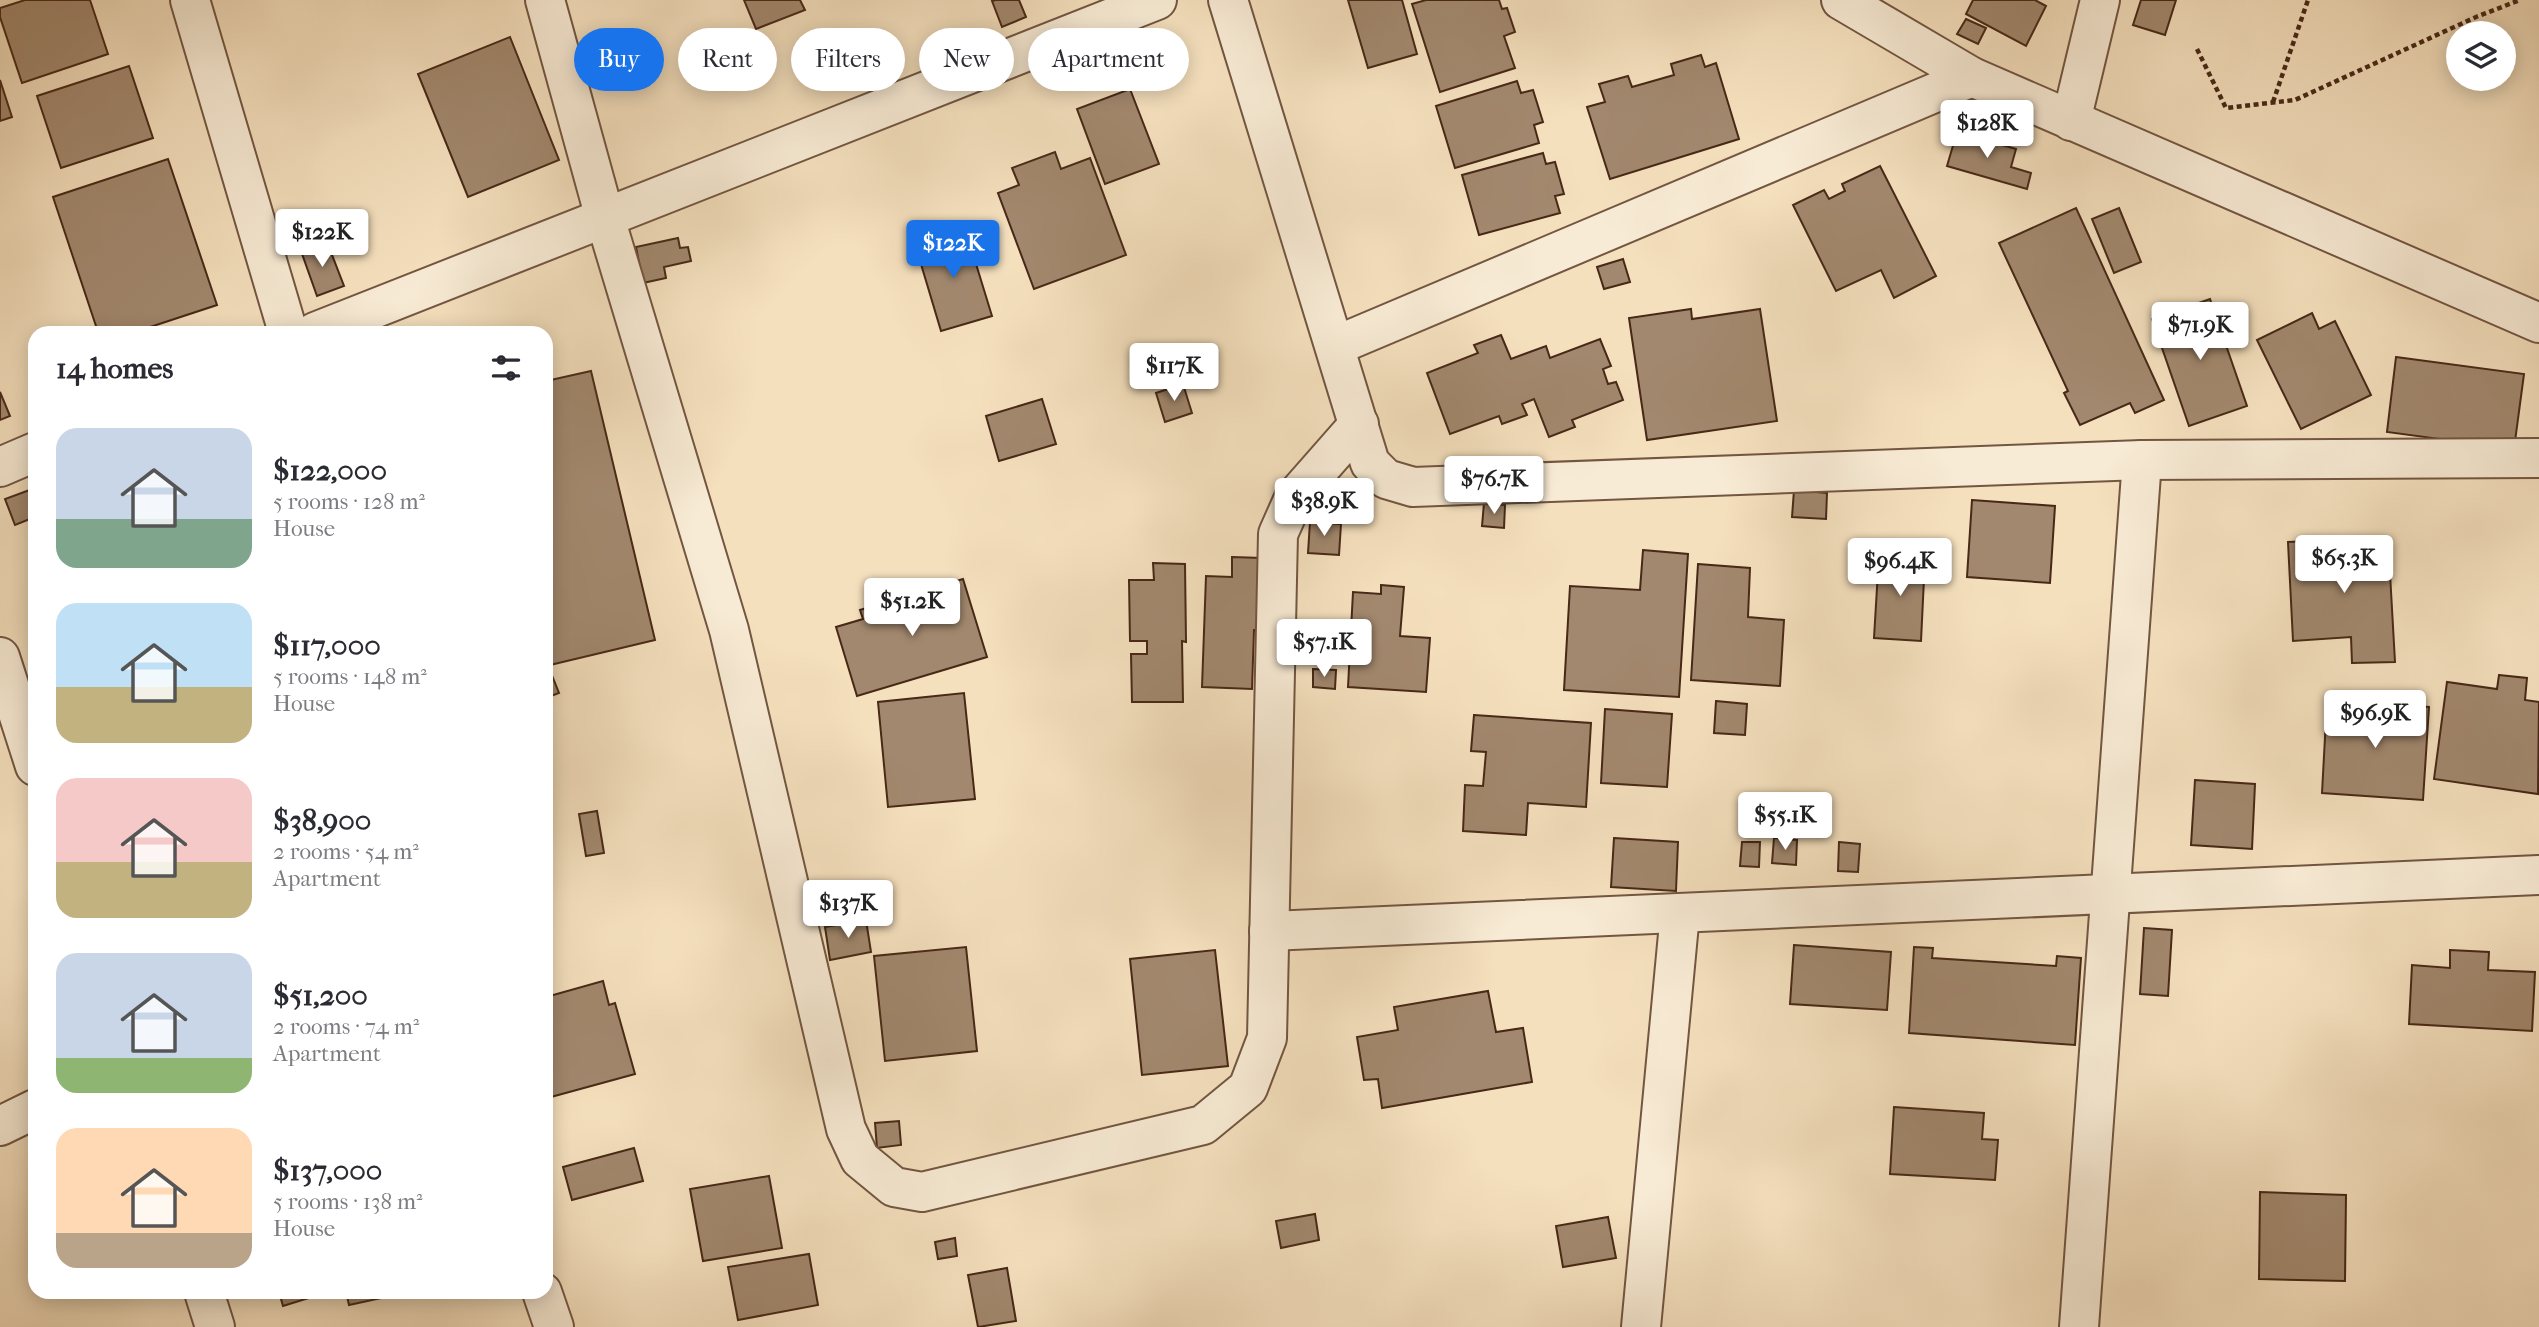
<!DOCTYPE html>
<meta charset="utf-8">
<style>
:root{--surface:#fff;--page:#f7f7f7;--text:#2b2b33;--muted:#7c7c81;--accent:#1a73e8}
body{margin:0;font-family:"IM FELL French Canon",serif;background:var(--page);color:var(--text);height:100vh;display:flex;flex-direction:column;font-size:26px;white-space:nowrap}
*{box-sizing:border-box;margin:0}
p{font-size:23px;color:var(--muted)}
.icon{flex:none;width:38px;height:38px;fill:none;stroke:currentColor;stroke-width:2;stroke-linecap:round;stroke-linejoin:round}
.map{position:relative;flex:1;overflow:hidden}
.drawer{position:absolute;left:28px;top:326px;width:525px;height:973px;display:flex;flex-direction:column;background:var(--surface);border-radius:21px;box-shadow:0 4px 18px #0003}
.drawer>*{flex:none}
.top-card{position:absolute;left:574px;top:28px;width:665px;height:63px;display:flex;gap:14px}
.fabs{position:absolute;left:2446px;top:21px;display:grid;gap:14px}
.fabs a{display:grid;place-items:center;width:70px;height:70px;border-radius:50%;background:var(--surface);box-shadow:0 4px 18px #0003;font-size:35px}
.price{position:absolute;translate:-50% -60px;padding:0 16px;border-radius:7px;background:#fff;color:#222;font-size:23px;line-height:46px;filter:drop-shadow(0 2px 4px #0008)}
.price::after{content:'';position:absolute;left:50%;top:42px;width:21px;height:16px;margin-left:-10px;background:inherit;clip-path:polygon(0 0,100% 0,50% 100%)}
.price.current{background:var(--accent);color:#fff}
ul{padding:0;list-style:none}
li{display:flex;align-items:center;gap:21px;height:175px;padding:0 28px}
li span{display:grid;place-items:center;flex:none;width:196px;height:140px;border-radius:21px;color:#555}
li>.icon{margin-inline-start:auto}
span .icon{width:84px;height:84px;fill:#fffc;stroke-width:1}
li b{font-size:30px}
h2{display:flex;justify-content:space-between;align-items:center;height:84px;padding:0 28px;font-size:30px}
.chip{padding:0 24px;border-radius:32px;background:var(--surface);box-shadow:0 4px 18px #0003;font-size:24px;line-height:63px}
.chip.current{background:var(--accent);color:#fff}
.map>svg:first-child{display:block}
.building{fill:#a2886e;stroke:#482817;stroke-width:2}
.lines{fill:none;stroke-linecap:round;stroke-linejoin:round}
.minor-casing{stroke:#735641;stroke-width:42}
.path{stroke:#482817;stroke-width:4.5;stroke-dasharray:5 3.5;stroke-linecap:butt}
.minor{stroke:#f8ebd5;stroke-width:38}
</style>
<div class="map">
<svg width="2539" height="1327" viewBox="0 0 2539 1327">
<rect width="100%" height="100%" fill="#f5e0be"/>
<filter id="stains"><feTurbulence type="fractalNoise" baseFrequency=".00286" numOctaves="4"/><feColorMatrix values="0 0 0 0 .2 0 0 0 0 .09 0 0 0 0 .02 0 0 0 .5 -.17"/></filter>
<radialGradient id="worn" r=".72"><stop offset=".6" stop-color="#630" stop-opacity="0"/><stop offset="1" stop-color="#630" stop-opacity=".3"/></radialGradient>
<g class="building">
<polygon points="25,0 90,0 108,54 22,83 0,17 0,8"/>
<polygon points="744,0 800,0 805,10 756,29"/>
<polygon points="996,0 1019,0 1026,17 1002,27 992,1"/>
<polygon points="1348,0 1402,0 1417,54 1368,68"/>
<polygon points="1426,0 1499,0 1502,9 1507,8 1515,32 1504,36 1515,68 1440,92 1412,4"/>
<polygon points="1973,0 2035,0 2046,6 2026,46 1966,14"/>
<polygon points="2141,0 2176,0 2165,35 2133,25"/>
<polygon points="1966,19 1986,28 1978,44 1957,34"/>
<polygon points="510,37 559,160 468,197 418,74"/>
<polygon points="1701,55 1705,67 1716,63 1739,139 1610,179 1587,107 1605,102 1599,84 1628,76 1632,87 1674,75 1671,64"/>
<polygon points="129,66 153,138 61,168 37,96"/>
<polygon points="0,80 12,117 0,121"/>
<polygon points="1517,81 1521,93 1533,90 1543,122 1534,125 1539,143 1455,168 1436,106"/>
<polygon points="1130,89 1159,164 1105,184 1077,109"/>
<polygon points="1957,132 2016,149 2011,167 2031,173 2027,189 1947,166"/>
<polygon points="1055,152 1061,169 1090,158 1126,255 1034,289 998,193 1019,185 1012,168"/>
<polygon points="1543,153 1546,164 1555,162 1564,194 1555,196 1560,213 1479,235 1462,175"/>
<polygon points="168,159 217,305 135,332 98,332 53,197"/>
<polygon points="1880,166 1936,276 1894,298 1881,270 1836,291 1793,205 1824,190 1829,199 1845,191 1842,184"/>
<polygon points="2076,208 2164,400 2135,413 2130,403 2080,425 2064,393 2068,391 1999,243"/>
<polygon points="2119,208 2141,262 2114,273 2092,219"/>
<polygon points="965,228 992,316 941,331 915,244"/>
<polygon points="678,238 680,248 688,247 691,261 664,267 666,278 643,283 636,247"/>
<polygon points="327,242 344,286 317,296 301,251"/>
<polygon points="1623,259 1630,282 1604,289 1597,267"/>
<polygon points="2210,299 2247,406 2189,426 2152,319"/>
<polygon points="1691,309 1692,319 1760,309 1777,421 1647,440 1629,318"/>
<polygon points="2312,313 2319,329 2335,321 2371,395 2301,429 2257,340"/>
<polygon points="1501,335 1511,359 1546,346 1550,358 1600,339 1611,366 1603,369 1608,384 1616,382 1623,400 1572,420 1575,427 1549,437 1534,399 1522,404 1527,415 1502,424 1499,416 1450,434 1427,373 1478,353 1474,345"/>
<polygon points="2396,357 2524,374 2514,449 2387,432"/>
<polygon points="591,371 655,640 550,665 546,650 546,381"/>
<polygon points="1183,384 1192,413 1165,422 1156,393"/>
<polygon points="0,392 10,416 0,420"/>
<polygon points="1042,399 1056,444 999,461 986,416"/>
<polygon points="35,488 35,517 15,525 5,499"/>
<polygon points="1794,490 1827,493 1826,519 1792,517"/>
<polygon points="1972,500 2055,506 2050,583 1967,577"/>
<polygon points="1484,503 1505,505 1504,528 1482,526"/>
<polygon points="1310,522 1341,524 1339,555 1308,553"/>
<polygon points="2388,538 2395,662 2352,663 2351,637 2293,641 2288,542"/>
<polygon points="1643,550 1688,554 1679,697 1564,690 1570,586 1640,590"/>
<polygon points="1879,554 1925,558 1921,641 1874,638"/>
<polygon points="1232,557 1262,558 1261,630 1254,630 1252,689 1202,687 1206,576 1232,577"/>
<polygon points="1153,563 1185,564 1186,642 1182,641 1183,702 1132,702 1131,654 1147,654 1147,641 1130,641 1129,580 1154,580"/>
<polygon points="1698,564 1750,568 1748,617 1784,620 1780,686 1691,680"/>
<polygon points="963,579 987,657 857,696 836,627 863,619 860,610"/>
<polygon points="1381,585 1404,587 1400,636 1430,638 1426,692 1348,687 1353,592 1381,594"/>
<polygon points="549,668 559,693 546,698 546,670"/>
<polygon points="1313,669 1336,670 1335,689 1313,687"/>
<polygon points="2499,675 2527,678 2525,700 2539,702 2538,794 2434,779 2447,682 2497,689"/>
<polygon points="964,693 975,799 888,807 878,702"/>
<polygon points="2327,700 2429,707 2423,800 2322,793"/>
<polygon points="1716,701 1747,704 1745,735 1714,733"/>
<polygon points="1605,709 1672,714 1667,787 1601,783"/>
<polygon points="1474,715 1591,723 1586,807 1528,803 1526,835 1463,831 1465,785 1483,786 1486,752 1471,751"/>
<polygon points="2195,780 2255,784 2252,849 2191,845"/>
<polygon points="597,811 604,853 586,856 579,814"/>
<polygon points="1614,838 1678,842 1676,891 1611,887"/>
<polygon points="1774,838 1797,840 1796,865 1772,863"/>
<polygon points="1742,842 1760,842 1759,867 1740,866"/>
<polygon points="1839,842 1860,844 1858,872 1838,871"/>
<polygon points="866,920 871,952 830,960 825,927"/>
<polygon points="2144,928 2172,930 2168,996 2140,994"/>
<polygon points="1794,945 1891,952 1887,1010 1790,1004"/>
<polygon points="966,947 977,1051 885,1061 874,956"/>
<polygon points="1914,947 1933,948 1932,958 2056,966 2057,956 2081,958 2075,1045 1909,1033"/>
<polygon points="1215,950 1228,1066 1142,1075 1130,959"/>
<polygon points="2450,950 2489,952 2488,970 2535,972 2532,1031 2409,1024 2412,965 2450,968"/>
<polygon points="603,981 609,1005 615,1003 635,1074 551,1097 546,1080 546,997"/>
<polygon points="1488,991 1496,1032 1523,1028 1532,1082 1382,1108 1378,1079 1364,1080 1357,1037 1398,1030 1394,1007"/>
<polygon points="1894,1107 1984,1113 1982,1139 1998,1140 1995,1180 1890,1174"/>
<polygon points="899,1121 901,1145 877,1148 875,1123"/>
<polygon points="634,1148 643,1181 572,1200 563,1167"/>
<polygon points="769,1176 782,1248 703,1261 690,1189"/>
<polygon points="2260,1192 2346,1195 2345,1281 2259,1279"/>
<polygon points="1315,1214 1319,1240 1281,1248 1276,1221"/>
<polygon points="1608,1217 1616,1258 1563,1267 1556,1226"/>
<polygon points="955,1238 957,1256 938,1259 935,1242"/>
<polygon points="809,1254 818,1305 738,1320 728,1267"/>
<polygon points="1007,1268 1016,1321 978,1327 968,1275"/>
<polygon points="279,1292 328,1292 283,1306"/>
<polygon points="346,1292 385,1292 386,1297 349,1305"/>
</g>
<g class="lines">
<g class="minor-casing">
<g id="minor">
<polyline points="190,0 288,332"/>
<polyline points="545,0 605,218 729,630 846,1129 860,1159 894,1187 922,1192 1203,1125 1248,1088 1267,1038 1278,534 1294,498 1359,424"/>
<polyline points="1228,0 1370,463 1386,479 1413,487 2142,460 2539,458"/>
<polyline points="1841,0 1972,77 2539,323"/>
<polyline points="2071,121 2100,0"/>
<polyline points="315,332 1157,0"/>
<polyline points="1335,346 1972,77"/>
<polyline points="0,467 35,452"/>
<polyline points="0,657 35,766"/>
<polyline points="1269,931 2539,875"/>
<polyline points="0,1126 35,1109"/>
<polyline points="204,1292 215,1327"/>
<polyline points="542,1292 554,1327"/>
<polyline points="1641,1327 1680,913"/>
<polyline points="2079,1327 2142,460"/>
</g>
</g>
<g class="path">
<polyline points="2197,49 2226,108 2295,100 2476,17 2520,0"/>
<polyline points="2273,102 2308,0"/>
</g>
<use href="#minor" class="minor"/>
</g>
<rect width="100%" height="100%" filter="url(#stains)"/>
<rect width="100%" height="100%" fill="url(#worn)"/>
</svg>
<div class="fabs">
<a><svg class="icon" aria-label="layers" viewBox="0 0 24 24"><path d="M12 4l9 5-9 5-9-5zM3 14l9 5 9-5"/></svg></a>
</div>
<b class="price" style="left:1987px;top:160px">$128K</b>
<b class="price" style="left:322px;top:269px">$122K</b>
<b class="price current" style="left:953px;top:280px">$122K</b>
<b class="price" style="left:2200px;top:362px">$71.9K</b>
<b class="price" style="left:1174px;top:403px">$117K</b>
<b class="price" style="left:1494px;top:516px">$76.7K</b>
<b class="price" style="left:1324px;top:538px">$38.9K</b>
<b class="price" style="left:2344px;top:595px">$65.3K</b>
<b class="price" style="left:1900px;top:598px">$96.4K</b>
<b class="price" style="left:912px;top:638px">$51.2K</b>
<b class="price" style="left:1324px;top:679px">$57.1K</b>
<b class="price" style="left:2375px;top:750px">$96.9K</b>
<b class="price" style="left:1785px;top:852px">$55.1K</b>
<b class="price" style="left:848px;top:940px">$137K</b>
<div class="top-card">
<a class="chip current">Buy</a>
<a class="chip">Rent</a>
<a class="chip">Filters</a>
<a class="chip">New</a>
<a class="chip">Apartment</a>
</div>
<section class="drawer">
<h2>14 homes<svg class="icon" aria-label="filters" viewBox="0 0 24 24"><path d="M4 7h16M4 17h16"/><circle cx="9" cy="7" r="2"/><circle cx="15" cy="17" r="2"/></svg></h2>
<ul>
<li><span style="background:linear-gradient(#c9d6e8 65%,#7fa58c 0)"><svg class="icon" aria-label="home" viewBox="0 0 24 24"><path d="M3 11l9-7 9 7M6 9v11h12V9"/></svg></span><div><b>$122,000</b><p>5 rooms · 128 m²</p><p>House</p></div></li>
<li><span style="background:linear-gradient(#bfe0f5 60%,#c2b280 0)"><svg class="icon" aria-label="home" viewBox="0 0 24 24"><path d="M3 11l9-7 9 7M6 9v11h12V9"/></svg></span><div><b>$117,000</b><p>5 rooms · 148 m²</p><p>House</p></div></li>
<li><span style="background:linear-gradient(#f6c9c9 60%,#c2b280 0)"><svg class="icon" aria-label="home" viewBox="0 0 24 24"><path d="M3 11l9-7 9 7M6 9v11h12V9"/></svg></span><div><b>$38,900</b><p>2 rooms · 54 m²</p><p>Apartment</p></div></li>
<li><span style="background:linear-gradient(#c9d6e8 75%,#8fb573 0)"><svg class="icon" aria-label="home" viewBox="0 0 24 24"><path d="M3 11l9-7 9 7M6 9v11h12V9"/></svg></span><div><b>$51,200</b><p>2 rooms · 74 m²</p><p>Apartment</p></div></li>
<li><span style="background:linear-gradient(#ffd9b3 75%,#b9a48a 0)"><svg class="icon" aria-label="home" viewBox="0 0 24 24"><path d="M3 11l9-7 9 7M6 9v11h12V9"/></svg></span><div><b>$137,000</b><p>5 rooms · 138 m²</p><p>House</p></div></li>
</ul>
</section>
</div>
